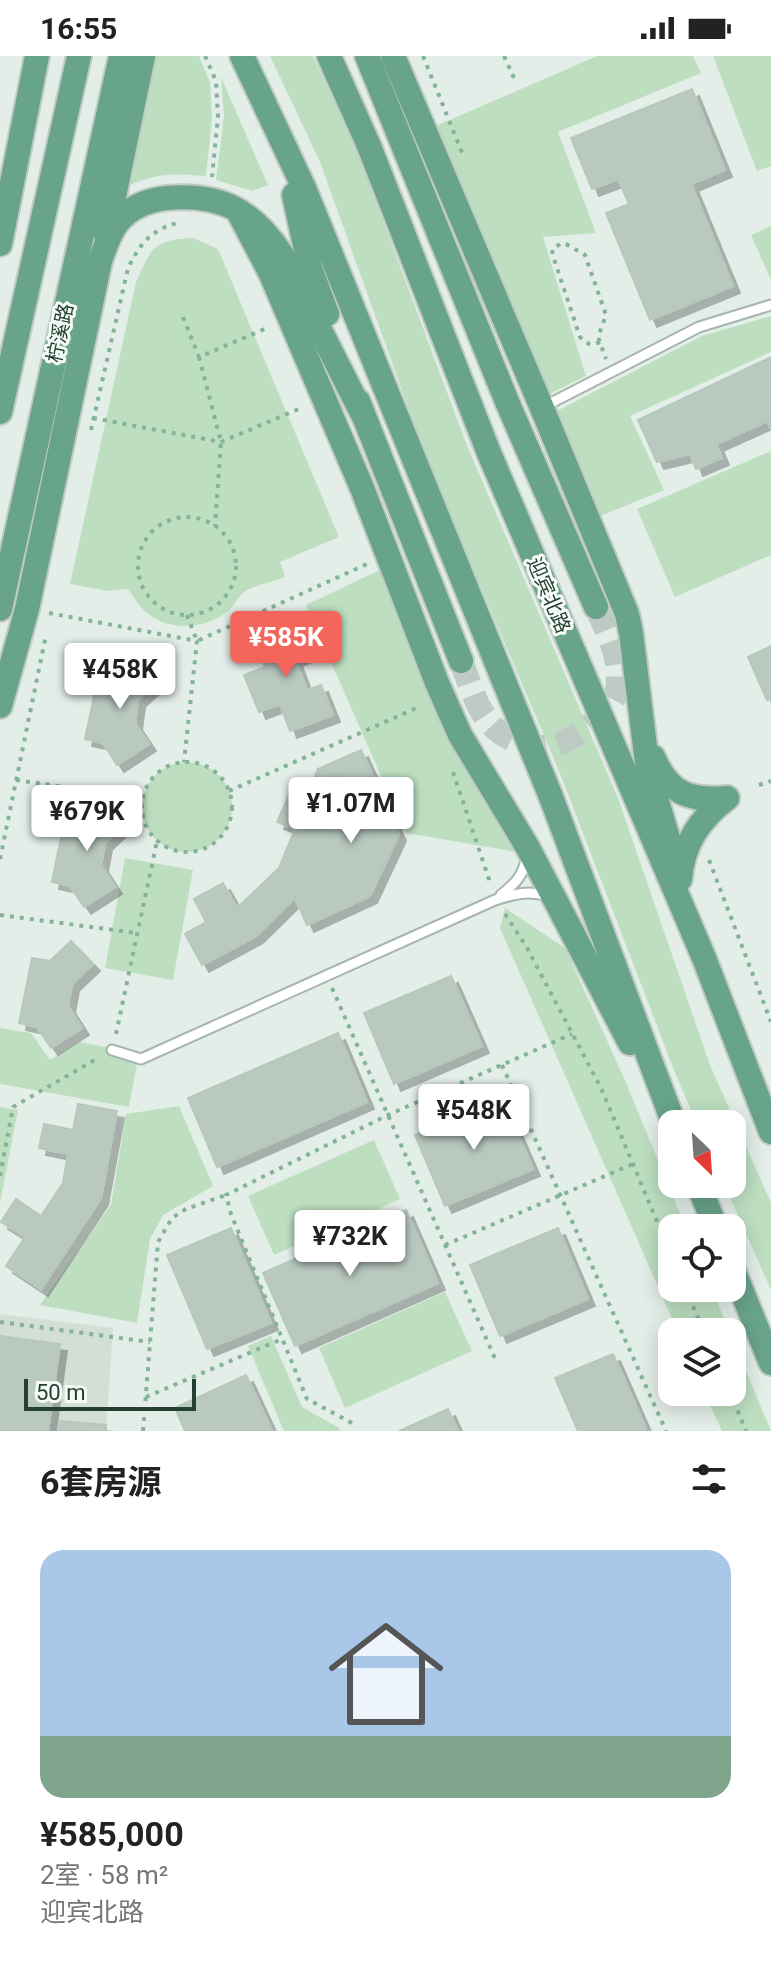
<!DOCTYPE html>
<html lang="zh">
<meta charset="utf-8">
<style>
:root{--surface:#fff;--page:#f6f6f6;--text:#222;--muted:#767676;--accent:#f4655b}
body{margin:0;font-family:Roboto,"Noto Sans SC",sans-serif;background:var(--page);color:var(--text);height:100vh;display:flex;flex-direction:column;font-size:30px;white-space:nowrap}
*{box-sizing:border-box;margin:0}
p{font-size:26px;color:var(--muted)}
.icon{flex:none;width:44px;height:44px;fill:none;stroke:currentColor;stroke-width:2;stroke-linecap:round;stroke-linejoin:round}
.map{position:relative;height:1375px;overflow:hidden}
.sheet{display:flex;flex-direction:column;background:var(--surface);flex:1}
.sheet>*{flex:none}
.needle{width:52px;rotate:155deg}
.tools{position:absolute;left:658px;top:1054px;display:grid;gap:16px}
.tools a{display:grid;place-items:center;width:88px;height:88px;border-radius:16px;background:var(--surface);box-shadow:0 4px 20px #0003;font-size:40px}
.scale{position:absolute;left:24px;bottom:20px;width:172px;box-sizing:border-box;padding-left:8px;border:4px solid #234033;border-top:0;font-size:22px;line-height:28px;white-space:nowrap;color:#234033;-webkit-text-stroke:6px #f5faf6;paint-order:stroke}
.price{position:absolute;translate:-50% -68px;padding:0 18px;border-radius:8px;background:#fff;color:#222;font-size:26px;line-height:52px;filter:drop-shadow(0 2px 4px #0008)}
.price::after{content:'';position:absolute;left:50%;top:48px;width:24px;height:18px;margin-left:-12px;background:inherit;clip-path:polygon(0 0,100% 0,50% 100%)}
.price.selected{background:var(--accent);color:#fff}
ul{padding:0;list-style:none}
li{display:grid;align-content:center;gap:16px;height:424px;padding:0 40px}
li span{display:grid;place-items:center;height:248px;border-radius:24px;color:#555}
li>.icon{margin-inline-start:auto}
span .icon{width:144px;height:144px;fill:#fffc;stroke-width:1}
li b{font-size:34px}
h2{display:flex;justify-content:space-between;align-items:center;height:96px;padding:0 40px;font-size:34px}
.status{display:flex;justify-content:space-between;align-items:center;height:56px;padding:0 40px;background:var(--surface);direction:ltr}
.status svg{height:22px;fill:currentColor}
.map>svg:first-child{display:block}
.built{fill:#d2ded6}
.green{fill:#bddfc0}
.building{fill:#b9c9c0;stroke:#b6c8bd;stroke-width:2;filter:url(#shadow)}
.lines{fill:none;stroke-linecap:round;stroke-linejoin:round}
.primary-tunnel{stroke:#bdcbc4;stroke-width:24;stroke-dasharray:24 12;stroke-linecap:butt}
.service-casing{stroke:#a6b6ae;stroke-width:13}
.primary-casing{stroke:#c1cac6;stroke-width:28}
.path{stroke:#84b29b;stroke-width:4;stroke-dasharray:4 6;stroke-linecap:butt}
.service{stroke:#fff;stroke-width:9}
.primary{stroke:#68a48a;stroke-width:24}
.labels{text-anchor:middle;dominant-baseline:central;stroke-width:6;stroke-linejoin:round;paint-order:stroke}
.street-label{font-size:20px;fill:#234033;stroke:#f5faf6}
</style>
<div class="status"><b>16:55</b><svg viewBox="0 0 49 12"><path d="M0 12V9h3v3zM5 12V6h3v6zM10 12V3h3v9zM15 12V0h3v12zM26 1h20v11H26zM47 4h2v5h-2z"/></svg></div>
<div class="map">
<svg width="771" height="1375" viewBox="0 0 771 1375">
<defs>
<filter id="shadow"><feDropShadow dx="7" dy="7" stdDeviation="0" flood-color="#0004"/></filter>
</defs>
<rect width="100%" height="100%" fill="#e4eee8"/>
<polygon class="built" points="0,1258 113,1272 106,1375 0,1375"/>
<g class="green">
<path d="M148 0H199L210 26 212 62 206 120C168 117 158 117 122 132Z"/>
<polygon points="270,0 313,0 358,98 466,387 618,742 710,1009 771,1147 771,1234 724,1128 732,1128 732,1068 697,1068 674,1014 559,715 427,404 320,106"/>
<polygon points="597,0 693,0 701,17 558,76 596,177 543,181 586,320 545,340 436,70"/>
<polygon points="713,0 771,0 771,110 757,115"/>
<polygon points="221,21 268,129 252,135 216,124 224,60"/>
<polygon points="771,170 771,224 751,179"/>
<path d="M194 182 218 193 339 481 280 506 285 521C275 525 252 530 244 536 237 541 235 550 228 555 202 576 161 576 139 549 135 544 132 538 128 533L108 535 70 528 136 226C152 191 153 184 194 182Z"/>
<polygon points="771,260 771,296 630,360 664,434 593,463 555,356 702,280"/>
<polygon points="771,395 771,499 675,541 637,453"/>
<polygon points="384,512 517,796 406,777 306,549"/>
<circle cx="187" cy="751" r="45"/>
<polygon points="125,802 193,814 173,924 105,912"/>
<polygon points="505,852 565,892 624,1022 686,1172 672,1172 672,1232 711,1232 730,1276 678,1276 500,872"/>
<polygon points="0,972 31,977 50,1004 79,986 139,997 129,1051 0,1028"/>
<polygon points="179,1050 213,1130 163,1159 150,1183 137,1267 40,1249 111,1149 126,1058"/>
<polygon points="0,1051 18,1054 0,1147"/>
<polygon points="374,1084 400,1143 274,1199 248,1140"/>
<polygon points="445,1236 472,1295 345,1352 319,1292"/>
<polygon points="271,1280 302,1351 339,1372 340,1375 284,1375 248,1290"/>
<polygon points="732,1282 771,1375 722,1375 704,1336 732,1336"/>
</g>
<g class="building">
<polygon points="692,33 725,114 691,128 733,230 650,264 606,157 629,148 618,123 592,133 571,82"/>
<polygon points="771,301 771,373 767,365 716,388 722,402 696,413 690,398 657,406 638,364"/>
<polygon points="297,565 310,597 295,603 307,634 321,629 333,659 290,675 280,648 259,656 244,619 265,611 254,581"/>
<polygon points="771,590 771,643 767,644 748,601"/>
<polygon points="138,601 160,624 138,644 135,667 149,688 117,709 103,687 85,683 99,617 117,621"/>
<polygon points="361,694 399,778 370,840 307,869 295,842 313,824 353,727 318,713"/>
<polygon points="318,713 353,727 313,824 256,880 202,909 185,878 206,866 194,843 223,827 237,852 279,812 295,773 277,766 291,734 307,740"/>
<polygon points="104,744 126,767 105,787 101,809 115,831 84,851 70,830 52,826 65,761 83,764"/>
<polygon points="71,885 93,908 72,928 68,950 82,972 51,992 37,971 19,967 32,902 50,905"/>
<polygon points="451,920 482,990 394,1028 364,957"/>
<polygon points="338,977 367,1046 217,1111 188,1042"/>
<polygon points="502,1042 533,1113 445,1150 415,1079"/>
<polygon points="78,1048 117,1055 101,1142 41,1233 6,1210 25,1181 1,1166 16,1143 41,1160 63,1127 68,1098 39,1092 44,1068 73,1074"/>
<polygon points="406,1154 438,1227 295,1290 263,1217"/>
<polygon points="231,1172 271,1267 207,1293 167,1199"/>
<polygon points="558,1172 588,1243 500,1280 470,1209"/>
<polygon points="0,1280 60,1288 48,1375 0,1375"/>
<polygon points="613,1298 646,1373 641,1375 578,1375 555,1322"/>
<polygon points="246,1319 272,1375 185,1375 175,1352"/>
<polygon points="448,1353 458,1375 399,1375"/>
<polygon points="60,1365 106,1369 106,1375 59,1375"/>
</g>
<g class="lines">
<path class="primary-tunnel" d="M461 605C469 625 475 649 489 666 499 679 521 690 537 691 566 693 611 661 617 633 622 602 608 578 596 551"/>
<g class="service-casing">
<g id="service">
<polyline points="545,350 699,271 771,249"/>
<path d="M501 839C516 827 523 820 527 800"/>
<path d="M112 994 141 1003 495 844C514 838 528 834 548 840"/>
</g>
</g>
<g class="primary-casing">
<g id="primary">
<polyline points="242,0 304,132 551,741 674,1068"/>
<polyline points="329,0 369,90 489,397 704,902 771,1076"/>
<polyline points="367,0 508,348 596,551"/>
<polyline points="393,0 542,352 627,558 631,577 648,715 670,789"/>
<polyline points="294,139 310,212 327,258"/>
<polyline points="238,155 271,218 362,432 437,627 460,679 528,792 630,987"/>
<polyline points="106,179 143,0"/>
<polyline points="0,188 37,0"/>
<polyline points="358,345 461,605"/>
<polyline points="0,356 79,0"/>
<polyline points="0,553 121,0"/>
<path d="M0 650 27 553 100 205C105 192 109 177 118 166 130 151 149 144 167 142 221 137 253 155 282 199L363 359"/>
<path d="M653 701C669 738 689 745 727 742"/>
<path d="M680 823C683 787 700 763 727 742"/>
<polyline points="698,1128 716,1172"/>
<polyline points="732,1211 771,1307"/>
</g>
</g>
<g class="path">
<polyline points="205,0 216,25 218,61 212,121"/>
<polyline points="423,0 463,99"/>
<polyline points="504,0 515,24"/>
<polyline points="183,261 199,301 267,272"/>
<path d="M600 286C591 290 586 288 580 281L553 200 552 194 560 188H566L585 199 606 259 598 281 606 303"/>
<polyline points="199,301 221,386 215,470"/>
<polyline points="93,362 221,386 301,352"/>
<path d="M91 374 128 212C141 186 151 174 180 166"/>
<circle cx="187" cy="510" r="49"/>
<polyline points="49,557 197,585 184,706"/>
<polyline points="187,559 197,585 367,508"/>
<circle cx="187" cy="751" r="45"/>
<polyline points="453,716 491,829"/>
<polyline points="16,724 142,742"/>
<polyline points="759,729 771,725"/>
<polyline points="229,735 421,650"/>
<polyline points="0,803 46,579"/>
<polyline points="709,804 771,966"/>
<polyline points="505,858 526,890 601,1032 672,1201"/>
<polyline points="0,859 137,877"/>
<polyline points="332,932 497,1307"/>
<polyline points="116,978 157,785"/>
<polyline points="502,1009 666,1375"/>
<polyline points="0,1120 13,1051 98,1002"/>
<polyline points="445,1189 633,1108"/>
<polyline points="685,1232 704,1276"/>
<polyline points="0,1266 150,1286"/>
<polyline points="730,1336 746,1375"/>
<polyline points="146,1341 282,1283"/>
<polyline points="352,1367 307,1343 231,1158 226,1139 388,1059 572,978"/>
<polyline points="143,1375 158,1186 172,1162 186,1153 226,1139"/>
</g>
<use href="#service" class="service"/>
<use href="#primary" class="primary"/>
</g>
<g class="labels">
<g class="street-label">
<text transform="translate(60 277) rotate(-78)">柠溪路</text>
<text transform="translate(549 539) rotate(67)">迎宾北路</text>
</g>
</g>
</svg>
<div class="tools">
<a><svg class="needle" viewBox="-14 -14 28 28"><path d="M0-13l5 13h-10z" fill="#e53935"/><path d="M0 13l5-13h-10z" fill="#767676"/></svg></a>
<a><svg class="icon" aria-label="locate" viewBox="0 0 24 24"><circle cx="12" cy="12" r="6"/><path d="M12 2v4M12 18v4M2 12h4M18 12h4"/></svg></a>
<a><svg class="icon" aria-label="layers" viewBox="0 0 24 24"><path d="M12 4l9 5-9 5-9-5zM3 14l9 5 9-5"/></svg></a>
</div>
<div class="scale">50 m</div>
<b class="price selected" style="left:286px;top:623px">¥585K</b>
<b class="price" style="left:120px;top:655px">¥458K</b>
<b class="price" style="left:351px;top:789px">¥1.07M</b>
<b class="price" style="left:87px;top:797px">¥679K</b>
<b class="price" style="left:474px;top:1096px">¥548K</b>
<b class="price" style="left:350px;top:1222px">¥732K</b>
</div>
<section class="sheet">
<h2>6套房源<svg class="icon" aria-label="filters" viewBox="0 0 24 24"><path d="M4 7h16M4 17h16"/><circle cx="9" cy="7" r="2"/><circle cx="15" cy="17" r="2"/></svg></h2>
<ul>
<li><span style="background:linear-gradient(#a9c7e8 75%,#7fa58c 0)"><svg class="icon" aria-label="home" viewBox="0 0 24 24"><path d="M3 11l9-7 9 7M6 9v11h12V9"/></svg></span><div><b>¥585,000</b><p>2室 · 58 m²</p><p>迎宾北路</p></div></li>
</ul>
</section>
